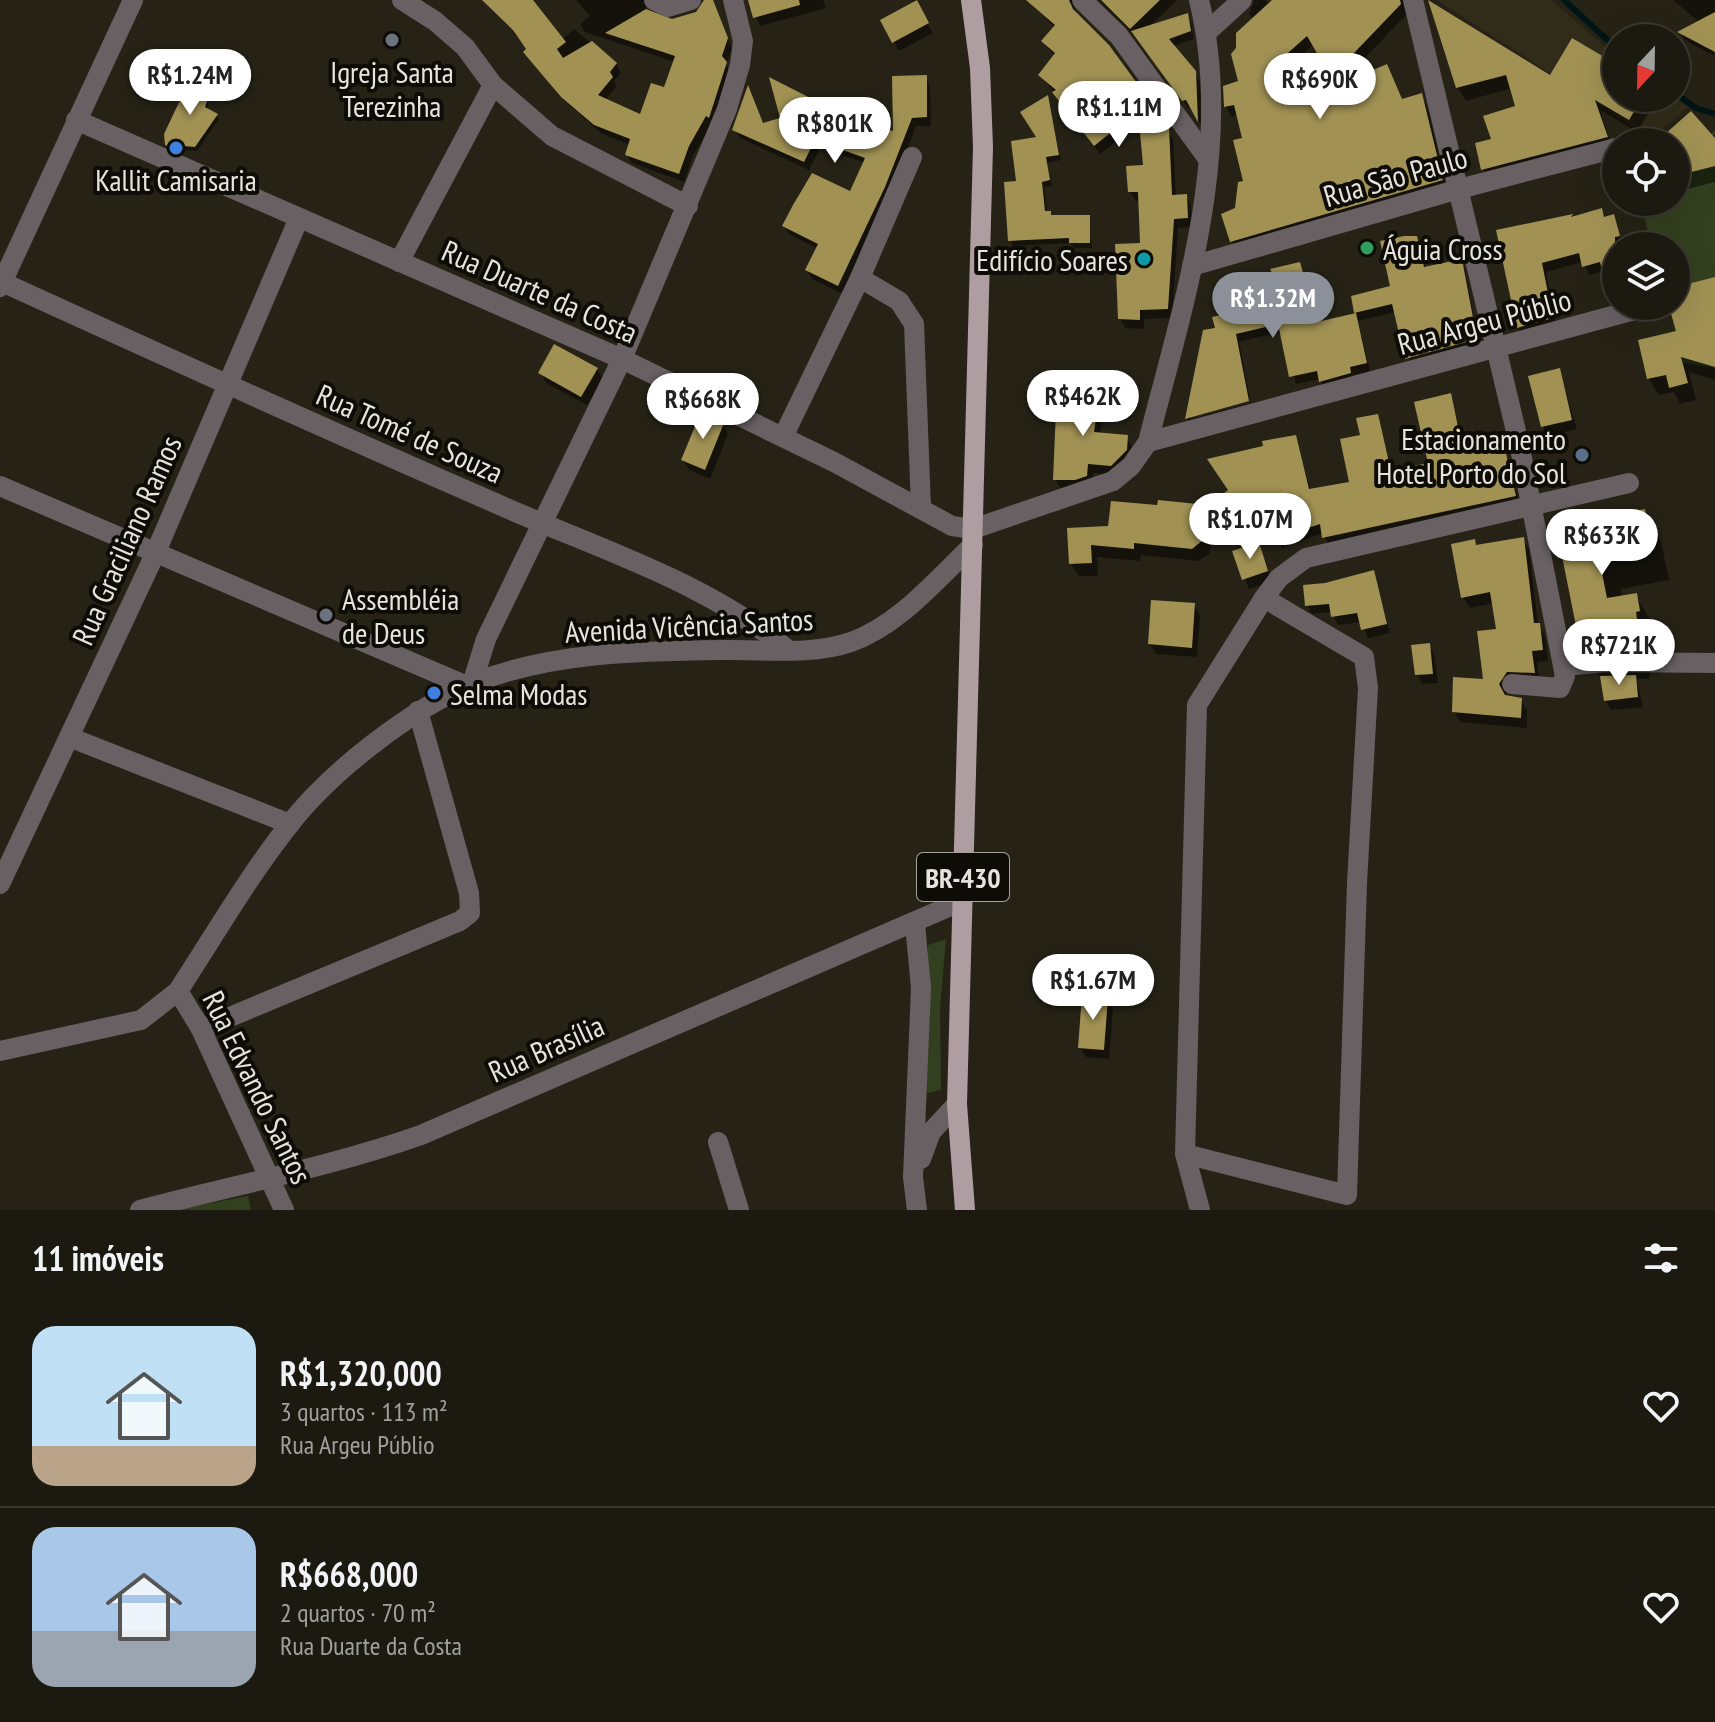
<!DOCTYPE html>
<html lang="pt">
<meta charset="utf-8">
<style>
:root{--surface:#1c1a10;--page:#252319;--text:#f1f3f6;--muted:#a0a19f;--line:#3a3830;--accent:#8c9099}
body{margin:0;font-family:"PT Sans Narrow",sans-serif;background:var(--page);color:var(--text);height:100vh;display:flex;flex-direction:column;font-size:30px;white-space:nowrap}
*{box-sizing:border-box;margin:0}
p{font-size:26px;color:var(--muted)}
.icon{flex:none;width:44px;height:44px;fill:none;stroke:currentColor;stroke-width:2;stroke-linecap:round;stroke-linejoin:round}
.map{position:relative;height:1210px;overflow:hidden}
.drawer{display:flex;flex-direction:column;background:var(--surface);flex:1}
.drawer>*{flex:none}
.needle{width:52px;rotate:202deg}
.fabs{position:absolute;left:1602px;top:24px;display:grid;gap:16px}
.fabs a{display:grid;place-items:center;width:88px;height:88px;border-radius:50%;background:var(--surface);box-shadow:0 8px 32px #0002,0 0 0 2px var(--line);font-size:40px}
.price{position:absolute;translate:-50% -68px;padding:0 18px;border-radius:28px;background:#fff;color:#222;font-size:26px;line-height:52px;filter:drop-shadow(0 2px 4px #0008)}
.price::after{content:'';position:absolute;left:50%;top:48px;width:24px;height:18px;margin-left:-12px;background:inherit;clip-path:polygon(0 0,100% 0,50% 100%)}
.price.current{background:var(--accent);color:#fff}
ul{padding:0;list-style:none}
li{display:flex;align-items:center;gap:24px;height:200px;padding:0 32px}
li+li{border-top:2px solid var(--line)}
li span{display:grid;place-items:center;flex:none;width:224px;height:160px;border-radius:24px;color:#555}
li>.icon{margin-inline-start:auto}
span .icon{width:96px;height:96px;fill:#fffc;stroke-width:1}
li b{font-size:34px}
h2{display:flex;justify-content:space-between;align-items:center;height:96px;padding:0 32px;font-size:34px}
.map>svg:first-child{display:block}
.built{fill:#312c19}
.green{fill:#33401f}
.shadow{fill:#0007}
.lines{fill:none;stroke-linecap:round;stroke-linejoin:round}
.stream{stroke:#001516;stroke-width:6}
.building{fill:#a19254}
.minor{stroke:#686062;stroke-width:20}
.major{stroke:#ae9ea1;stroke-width:20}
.worship-dot{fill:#6b7280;stroke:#0e0c07;stroke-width:3}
.shop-dot{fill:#3f7fe0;stroke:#0e0c07;stroke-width:3}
.leisure-dot{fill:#2e9e5b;stroke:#0e0c07;stroke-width:3}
.culture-dot{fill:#0f9aa8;stroke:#0e0c07;stroke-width:3}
.service-dot{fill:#5c6f8a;stroke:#0e0c07;stroke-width:3}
.labels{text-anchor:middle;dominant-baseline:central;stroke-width:8;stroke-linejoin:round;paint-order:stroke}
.shield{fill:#0e0c07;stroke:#a5a39c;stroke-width:2}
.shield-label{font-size:28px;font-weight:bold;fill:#e6e4dc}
.poi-label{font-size:30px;fill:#e6e4dc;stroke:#0e0c07;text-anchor:start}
.street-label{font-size:30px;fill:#e6e4dc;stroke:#0e0c07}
</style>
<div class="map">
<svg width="1715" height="1210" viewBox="0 0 1715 1210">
<rect width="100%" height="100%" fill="#262316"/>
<polygon class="built" points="1437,0 1551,0 1616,56 1616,98 1676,98 1688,107 1652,139"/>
<g class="green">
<polygon points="1715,130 1715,368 1683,363 1669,306 1676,306 1676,246 1652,246 1640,202 1676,202 1676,157 1692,152"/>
<polygon points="946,939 940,1008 941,1090 927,1093 928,945"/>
<polygon points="248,1196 251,1210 174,1210"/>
</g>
<g class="shadow">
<polygon points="576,0 650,0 645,10 671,22 697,14 705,0 712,0 732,48 726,64 731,73 719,114 693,155 684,182 632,163 627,155 630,145 601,133 558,95 514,32 562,40 574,29 616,64 621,73 614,81 616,87 605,100 641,117 665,90 675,62 585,32 580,24 590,16"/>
<polygon points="750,0 823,0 826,8 760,26"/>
<polygon points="913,0 919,0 915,2 933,33 899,51 883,21 915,3"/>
<polygon points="1029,0 1073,0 1076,15 1173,139 1176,196 1186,196 1191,206 1192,227 1178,228 1172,318 1144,319 1144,329 1125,328 1120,318 1142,245 1141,201 1136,201 1130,192 1145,167 1141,122 1100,154 1041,75 1055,56 1043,42 1055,28"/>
<polygon points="1099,0 1177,0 1148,28 1187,15 1191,23 1194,39 1173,46 1200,81 1201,124 1192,107 1188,108 1137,38"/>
<polygon points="1255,0 1265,0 1272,7 1279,0 1414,0 1406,7 1406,15 1338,86 1314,44 1284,71 1297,106 1402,101 1421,96 1427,106 1447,191 1238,251 1232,241 1245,182 1244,140 1238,115 1232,117 1226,107 1225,87 1241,83 1252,18 1249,13"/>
<polygon points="1673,0 1715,0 1714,56 1685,40 1680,33 1699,22"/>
<polygon points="1431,3 1550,78 1616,67 1616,98 1657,99 1637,132 1600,110 1613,150 1491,182 1483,169 1493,141 1518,107 1512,88 1466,101 1458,88"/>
<polygon points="925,77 930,86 931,126 916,126 889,197 843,294 812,279 807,270 818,249 789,234 784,226 851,194 863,162 820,148 809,170 740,138 735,129 764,125 823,107 826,112 895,134"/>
<polygon points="211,88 213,92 207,107 219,119 197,151 186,150 180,154 170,149 167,144"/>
<polygon points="1047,98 1061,160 1047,163 1052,186 1044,187 1047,213 1052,217 1088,217 1092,248 1074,248 1071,243 1013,246 1010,240 1018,183 1039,138"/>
<polygon points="1715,135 1715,182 1676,192 1676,142 1659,142"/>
<polygon points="1601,210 1606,218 1613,217 1623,246 1616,246 1616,302 1609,293 1604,271 1589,275 1583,262 1546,272 1557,328 1524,337 1518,328 1498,232"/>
<polygon points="1416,238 1426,269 1461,261 1465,270 1480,348 1412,366 1396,312 1358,321 1370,371 1353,375 1354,382 1325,389 1320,379 1296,384 1281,332 1239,342 1250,399 1191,415 1191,419 1251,403 1252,409 1191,426 1187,418 1217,330 1249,311 1299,264 1318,324 1358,315 1356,312 1393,288"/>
<polygon points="1715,279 1715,380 1689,372 1696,400 1680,404 1674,392 1659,395 1649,379 1641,342 1678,332 1671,306 1676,306 1676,289"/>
<polygon points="597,369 603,379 587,405 546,383 541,373"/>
<polygon points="1559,370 1577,429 1548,436 1543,426"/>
<polygon points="1099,393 1104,403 1100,435 1126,437 1132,447 1117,475 1093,473 1092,486 1061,489 1055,479 1067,412"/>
<polygon points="1450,396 1464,442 1500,434 1520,505 1330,547 1323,533 1282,548 1264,503 1230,531 1218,500 1295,438 1311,491 1352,483 1363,436 1377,416 1393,473 1431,465"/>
<polygon points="722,424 728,434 710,479 689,470 683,460"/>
<polygon points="1113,503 1206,507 1213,520 1210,553 1199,561 1141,555 1140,561 1097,557 1098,576 1079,576 1071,564 1069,530 1110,528"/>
<polygon points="1644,511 1661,541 1669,580 1621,589 1622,597 1636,595 1653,625 1656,641 1652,642 1654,655 1649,679 1636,679 1643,707 1611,710 1606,701 1603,681 1583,651 1558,527"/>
<polygon points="1522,539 1529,550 1538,625 1545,636 1548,661 1537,662 1540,683 1513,683 1504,697 1521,700 1527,711 1527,728 1460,722 1454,711 1485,681 1498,630 1494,603 1470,608 1463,597 1474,541 1478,547"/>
<polygon points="1258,545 1272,581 1249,589 1235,552"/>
<polygon points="1373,573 1390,633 1368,638 1361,622 1338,625 1332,612 1312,614 1307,605 1326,585"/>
<polygon points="1194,605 1200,615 1197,657 1156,654 1150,644"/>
<polygon points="1429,645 1434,654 1438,683 1422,684 1417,675"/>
<polygon points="1107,999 1113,1009 1109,1059 1086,1057 1080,1048"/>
</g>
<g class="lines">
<g class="stream">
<polyline points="1564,0 1616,48"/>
<polyline points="1676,94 1696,108 1715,114"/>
</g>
</g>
<g class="building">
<polygon points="482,0 533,0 566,42 557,49 563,58 592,41 617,63 610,72 613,77 598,95 640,114 651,83 664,87 675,56 605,33 646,9 672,19 696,12 704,0 713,0 728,38 722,56 727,62 709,118 706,116 689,146 679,174 625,155 630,139 594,125 561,97 523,52 526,49 513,30"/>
<polygon points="748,0 799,0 800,5 753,18"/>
<polygon points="917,0 929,23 892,43 880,20"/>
<polygon points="1026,0 1069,0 1073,9 1109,45 1169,127 1172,195 1187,194 1188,218 1174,219 1168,309 1140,310 1140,320 1118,319 1115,244 1140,243 1138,192 1128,192 1126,166 1143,165 1138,111 1094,146 1052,92 1056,90 1038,75 1055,53 1041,41 1055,25"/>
<polygon points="1101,0 1160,0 1130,29"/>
<polygon points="1272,0 1400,0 1401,4 1331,77 1307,36 1280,60 1296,104 1340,93 1336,86 1387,64 1402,99 1422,93 1443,180 1230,242 1221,214 1235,208 1238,182 1243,181 1233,140 1242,138 1234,105 1224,107 1223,86 1238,81 1231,54 1236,48 1236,33"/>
<polygon points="1428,0 1550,75 1572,38 1616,64 1616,98 1642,98 1629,120 1595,100 1608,137 1481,170 1475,143 1491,139 1483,116 1515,106 1506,75 1456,88"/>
<polygon points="1715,12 1715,52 1677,32"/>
<polygon points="1188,13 1191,31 1169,39 1196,71 1198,122 1186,100 1182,101 1131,31"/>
<polygon points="927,75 927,117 912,118 885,187 838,286 805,270 818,244 782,226 793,205 812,173 850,191 865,158 815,140 804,162 732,130 748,85 763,123 780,118 769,77 824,105 822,109 893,131 892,76"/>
<polygon points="191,77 212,87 205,107 218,114 195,147 183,146 177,150 165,145 164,134"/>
<polygon points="1048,95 1059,155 1046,157 1050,180 1042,182 1045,211 1051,211 1051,215 1090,215 1090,243 1069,243 1069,238 1008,241 1004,182 1016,181 1011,141 1036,137 1020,112"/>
<polygon points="1691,111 1715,138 1715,166 1676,176 1676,142 1656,142"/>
<polygon points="1602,208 1604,217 1614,214 1620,236 1615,237 1616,300 1609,301 1600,262 1582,267 1579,253 1542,263 1553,318 1517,328 1496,230 1573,214 1571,217"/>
<polygon points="1404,236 1417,236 1424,267 1462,259 1477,339 1405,359 1392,304 1354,313 1351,296 1390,286 1380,241"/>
<polygon points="1300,262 1317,322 1356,313 1367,363 1350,367 1351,373 1319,382 1317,371 1289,377 1278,324 1236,334 1249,401 1185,419 1203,330 1215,328 1212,317 1246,309 1238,284 1272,273 1270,269"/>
<polygon points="1715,277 1715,367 1681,357 1688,383 1669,388 1666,375 1647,379 1638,340 1676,331 1669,306 1676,306 1676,287"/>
<polygon points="554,344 598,368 581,397 538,373"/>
<polygon points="1560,368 1572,420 1541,427 1528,376"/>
<polygon points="1069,386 1100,391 1094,432 1128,435 1127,450 1111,466 1088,464 1087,476 1075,480 1053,480 1056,410 1065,410"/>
<polygon points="1451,393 1461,441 1501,432 1516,496 1322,538 1320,524 1275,539 1258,494 1223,523 1216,499 1228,490 1207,459 1263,446 1262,441 1296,435 1309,489 1349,482 1340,439 1360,435 1356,418 1378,414 1391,471 1428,463 1414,402"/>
<polygon points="701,412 724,423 705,470 681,460"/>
<polygon points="1158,500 1207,505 1203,540 1192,549 1134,543 1134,549 1091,545 1092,563 1069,564 1067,528 1108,526 1111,501 1157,505"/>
<polygon points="1645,509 1653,550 1605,559 1606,565 1601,568 1607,598 1637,593 1640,611 1636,612 1638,625 1633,626 1636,641 1632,642 1633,649 1581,651 1556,526"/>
<polygon points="1524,537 1534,623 1540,623 1543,650 1532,651 1535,673 1507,672 1499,684 1505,695 1522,698 1521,718 1452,712 1453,677 1483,679 1477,631 1496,629 1490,592 1461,598 1451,544 1475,539 1476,545"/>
<polygon points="1259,542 1268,571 1242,580 1232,551"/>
<polygon points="1374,570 1387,624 1361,630 1357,613 1331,617 1329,604 1305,606 1303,585 1325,583"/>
<polygon points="1151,600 1195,603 1192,648 1148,644"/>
<polygon points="1430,643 1433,674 1415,675 1411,645"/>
<polygon points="1636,675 1638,697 1604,701 1600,676"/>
<polygon points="1082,995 1108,997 1104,1050 1078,1048"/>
</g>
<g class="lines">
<g class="minor">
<polyline points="402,0 435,21 465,47 493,85 552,136 688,206"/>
<polyline points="654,0 668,7 691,0"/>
<polyline points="1082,0 1119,36 1208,159"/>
<polyline points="1413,0 1520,448 1565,676 1560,688 1512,684"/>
<polyline points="1207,32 1242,0"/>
<path d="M76 120 622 359 834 462 952 526 973 529 1113 481 1131 466 1148 442C1184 301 1235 147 1199 0"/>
<polyline points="399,262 493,85"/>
<polyline points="1192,266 1459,189 1616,148"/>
<polyline points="860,278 899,301 914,324 921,508"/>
<path d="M2 282C166 357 330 431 495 503 595 548 701 579 787 649"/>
<polyline points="0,287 133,0"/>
<polyline points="783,437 860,278 912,157"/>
<polyline points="1148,442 1649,306"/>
<polyline points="0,486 467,686"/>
<polyline points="1264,598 1279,578 1306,558 1629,483"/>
<polyline points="1563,666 1606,662 1715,663"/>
<polyline points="472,684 486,639 622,359 727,109 740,65 743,41 733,0"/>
<polyline points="69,737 290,824"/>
<polyline points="0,884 155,554 299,218"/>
<polyline points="915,924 921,988 913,1177 917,1210"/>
<polyline points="178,991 201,1029 284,1210"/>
<polyline points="201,1029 460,921 470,913 469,893 418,711"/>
<path d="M0 1051 141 1020 178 991C214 936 248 877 289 825 330 772 412 708 474 683 554 651 646 651 731 650 770 650 813 655 851 642 899 625 937 579 973 545"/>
<polyline points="718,1142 739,1210"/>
<polyline points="1185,1154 1347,1195 1357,883 1368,688 1364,657 1264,598 1197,705 1185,1154 1200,1210"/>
<polyline points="921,1159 931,1132 957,1104"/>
<path d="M140 1210C234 1185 330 1167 421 1135L962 901"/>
</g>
<polyline class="major" points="965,1210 957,1104 983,147 980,68 971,0"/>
</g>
<g class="worship-dot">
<circle cx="392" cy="40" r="8"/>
<circle cx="326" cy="615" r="8"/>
</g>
<g class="shop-dot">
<circle cx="176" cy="148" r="8"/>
<circle cx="434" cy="693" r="8"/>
</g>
<circle class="leisure-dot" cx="1367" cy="248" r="8"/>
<circle class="culture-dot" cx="1144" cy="259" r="8"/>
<circle class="service-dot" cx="1582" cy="455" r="8"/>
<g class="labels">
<rect class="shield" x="917" y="853" width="92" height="48" rx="6"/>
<g class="shield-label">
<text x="963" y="877">BR-430</text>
</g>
<g class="poi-label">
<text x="392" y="71" text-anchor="middle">Igreja Santa<tspan x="392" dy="34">Terezinha</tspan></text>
<text x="176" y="179" text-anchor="middle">Kallit Camisaria</text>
<text x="1383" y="248">Águia Cross</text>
<text x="1128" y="259" text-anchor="end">Edifício Soares</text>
<text x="1566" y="438" text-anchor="end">Estacionamento<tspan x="1566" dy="34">Hotel Porto do Sol</tspan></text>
<text x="342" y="598">Assembléia<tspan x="342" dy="34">de Deus</tspan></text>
<text x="450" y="693">Selma Modas</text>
</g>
<g class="street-label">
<text transform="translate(1395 176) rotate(-16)">Rua São Paulo</text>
<text transform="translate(540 291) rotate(24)">Rua Duarte da Costa</text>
<text transform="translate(1484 321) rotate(-15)">Rua Argeu Públio</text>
<text transform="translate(410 433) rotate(24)">Rua Tomé de Souza</text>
<text transform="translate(126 540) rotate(-66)">Rua Graciliano Ramos</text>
<text transform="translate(689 625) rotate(-3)">Avenida Vicência Santos</text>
<text transform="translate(546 1048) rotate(-24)">Rua Brasília</text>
<text transform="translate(258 1087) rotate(64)">Rua Edvando Santos</text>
</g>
</g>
</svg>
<div class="fabs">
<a><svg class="needle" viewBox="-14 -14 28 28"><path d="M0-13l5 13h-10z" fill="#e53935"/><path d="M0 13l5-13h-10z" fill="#a0a19f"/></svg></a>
<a><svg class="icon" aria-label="locate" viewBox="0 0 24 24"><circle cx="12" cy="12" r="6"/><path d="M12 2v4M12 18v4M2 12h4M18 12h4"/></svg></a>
<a><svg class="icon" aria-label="layers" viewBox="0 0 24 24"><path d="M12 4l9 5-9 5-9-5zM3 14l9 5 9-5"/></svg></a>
</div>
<b class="price" style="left:190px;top:117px">R$1.24M</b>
<b class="price" style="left:1320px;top:121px">R$690K</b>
<b class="price" style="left:1119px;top:149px">R$1.11M</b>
<b class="price" style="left:835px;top:165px">R$801K</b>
<b class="price current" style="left:1273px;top:340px">R$1.32M</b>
<b class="price" style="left:1083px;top:438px">R$462K</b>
<b class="price" style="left:703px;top:441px">R$668K</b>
<b class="price" style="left:1250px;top:561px">R$1.07M</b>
<b class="price" style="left:1602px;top:577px">R$633K</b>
<b class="price" style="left:1619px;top:687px">R$721K</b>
<b class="price" style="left:1093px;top:1022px">R$1.67M</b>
</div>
<section class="drawer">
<h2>11 imóveis<svg class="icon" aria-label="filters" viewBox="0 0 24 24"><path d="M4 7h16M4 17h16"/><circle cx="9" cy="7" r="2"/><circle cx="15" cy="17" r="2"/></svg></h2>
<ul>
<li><span style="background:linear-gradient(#bfe0f5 75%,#b9a48a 0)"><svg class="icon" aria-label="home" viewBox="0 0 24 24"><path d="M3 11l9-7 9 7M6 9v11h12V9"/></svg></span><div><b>R$1,320,000</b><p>3 quartos · 113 m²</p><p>Rua Argeu Públio</p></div><svg class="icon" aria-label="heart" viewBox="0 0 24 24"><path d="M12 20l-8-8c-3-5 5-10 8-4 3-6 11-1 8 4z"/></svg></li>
<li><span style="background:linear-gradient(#a9c7e8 65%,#9aa5b1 0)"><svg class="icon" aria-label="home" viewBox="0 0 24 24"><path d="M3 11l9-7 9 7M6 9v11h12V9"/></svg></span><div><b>R$668,000</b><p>2 quartos · 70 m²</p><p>Rua Duarte da Costa</p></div><svg class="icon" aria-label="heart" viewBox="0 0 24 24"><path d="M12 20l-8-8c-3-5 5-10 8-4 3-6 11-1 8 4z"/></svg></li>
</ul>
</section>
